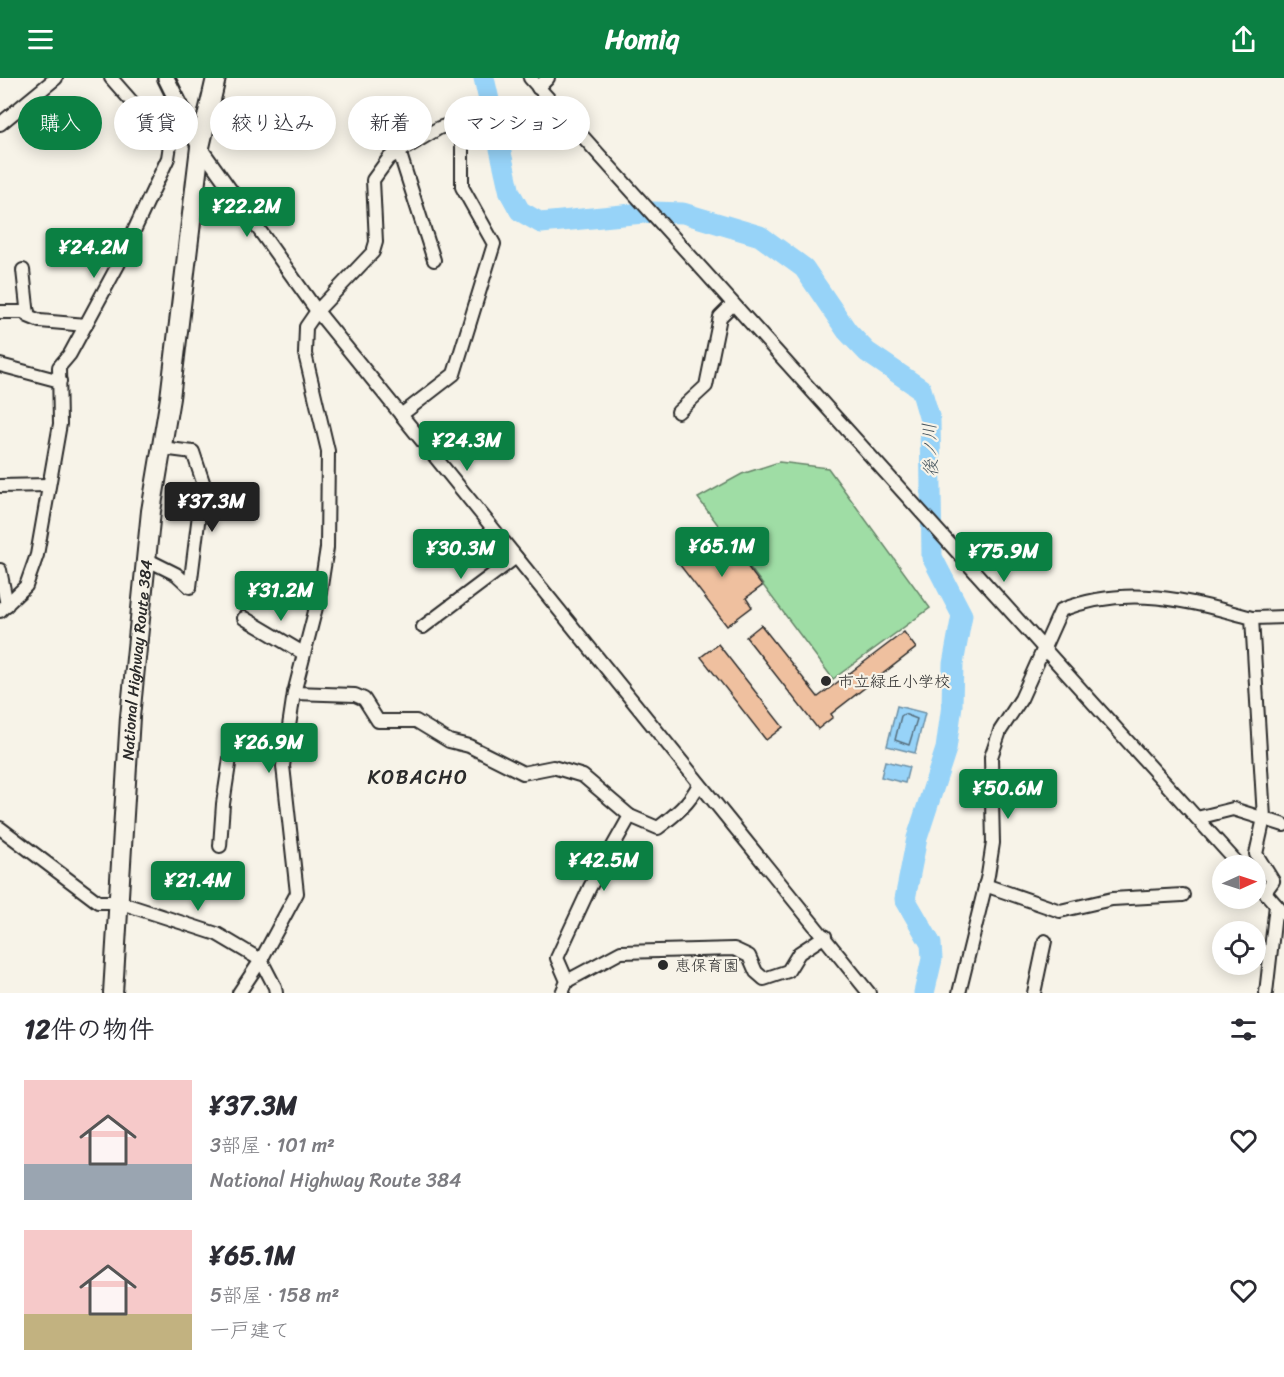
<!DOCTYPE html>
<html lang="ja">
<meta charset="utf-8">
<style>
:root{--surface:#fff;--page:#f7f7f7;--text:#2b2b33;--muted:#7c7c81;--accent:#0b8043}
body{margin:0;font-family:Sriracha,"Klee One",sans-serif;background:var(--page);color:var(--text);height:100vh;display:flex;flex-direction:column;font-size:22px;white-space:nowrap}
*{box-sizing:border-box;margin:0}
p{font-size:20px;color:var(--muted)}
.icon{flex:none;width:33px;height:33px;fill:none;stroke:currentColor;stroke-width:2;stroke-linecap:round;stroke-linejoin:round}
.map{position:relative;height:915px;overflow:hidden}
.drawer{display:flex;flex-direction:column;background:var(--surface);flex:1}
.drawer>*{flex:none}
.guide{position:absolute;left:18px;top:18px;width:600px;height:54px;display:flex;gap:12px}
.needle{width:39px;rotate:87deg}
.tools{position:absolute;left:1212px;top:777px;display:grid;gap:12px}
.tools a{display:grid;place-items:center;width:54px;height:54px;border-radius:50%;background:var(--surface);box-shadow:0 3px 15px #0003;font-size:30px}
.price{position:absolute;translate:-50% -51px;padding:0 14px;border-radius:6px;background:var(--accent);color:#fff;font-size:20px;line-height:39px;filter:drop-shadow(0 2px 3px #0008)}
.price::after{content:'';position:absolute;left:50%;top:36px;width:18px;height:14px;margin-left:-9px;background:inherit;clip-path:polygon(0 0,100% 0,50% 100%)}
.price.current{background:#222;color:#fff}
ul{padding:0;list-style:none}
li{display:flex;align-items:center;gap:18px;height:150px;padding:0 24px}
li span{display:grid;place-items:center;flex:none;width:168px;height:120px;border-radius:0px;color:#555}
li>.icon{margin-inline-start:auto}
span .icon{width:72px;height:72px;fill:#fffc;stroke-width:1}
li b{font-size:26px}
h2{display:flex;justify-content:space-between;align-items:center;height:72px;padding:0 24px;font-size:26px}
.tag{padding:0 21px;border-radius:27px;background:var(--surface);box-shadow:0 3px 15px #0003;font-size:21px;line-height:54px}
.tag.current{background:var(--accent);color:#fff}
header{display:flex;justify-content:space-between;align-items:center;height:78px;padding:0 24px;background:var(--accent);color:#fff;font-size:27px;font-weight:700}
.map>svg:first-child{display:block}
.green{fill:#9fdda5;stroke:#658468;stroke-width:1.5}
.water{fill:#97d3f8;stroke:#6c90a6;stroke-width:1.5}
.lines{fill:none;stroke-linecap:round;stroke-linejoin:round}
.shore{stroke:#566e7d;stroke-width:1.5}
.river{stroke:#97d3f8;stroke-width:21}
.building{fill:#efc09f;stroke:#2b2b2b;stroke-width:1.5}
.minor-casing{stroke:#2b2b2b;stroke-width:16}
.major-casing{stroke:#2b2b2b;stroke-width:20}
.highway-casing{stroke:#2b2b2b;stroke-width:22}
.minor{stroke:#f7f3e8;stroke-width:12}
.major{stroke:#f7f3e8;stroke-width:15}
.highway{stroke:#f7f3e8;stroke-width:18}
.poi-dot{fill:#2b2b2b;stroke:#f7f3e8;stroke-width:2}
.labels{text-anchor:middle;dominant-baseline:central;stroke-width:4.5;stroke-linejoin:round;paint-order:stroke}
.street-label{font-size:16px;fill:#2b2b2b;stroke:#f7f3e8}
.poi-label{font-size:16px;fill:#2b2b2b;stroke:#f7f3e8;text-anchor:start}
.water-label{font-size:18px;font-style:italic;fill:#46555e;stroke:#f7f3e8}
.quarter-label{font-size:20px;letter-spacing:1.5px;fill:#2b2b2b;stroke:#f7f3e8}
</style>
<header><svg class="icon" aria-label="menu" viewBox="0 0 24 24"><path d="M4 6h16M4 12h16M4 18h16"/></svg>Homiq<svg class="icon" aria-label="share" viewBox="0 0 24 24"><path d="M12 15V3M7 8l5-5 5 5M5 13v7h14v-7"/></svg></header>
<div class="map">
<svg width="1284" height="915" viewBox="0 0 1284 915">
<rect width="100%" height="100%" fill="#f7f3e8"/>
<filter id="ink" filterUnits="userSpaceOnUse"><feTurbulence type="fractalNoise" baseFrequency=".0167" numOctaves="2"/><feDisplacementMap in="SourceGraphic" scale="12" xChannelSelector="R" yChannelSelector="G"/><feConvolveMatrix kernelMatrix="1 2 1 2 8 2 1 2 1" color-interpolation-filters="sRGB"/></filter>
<g filter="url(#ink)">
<polygon class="green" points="779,384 828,390 930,530 833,601 698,420 742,396"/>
<g class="water">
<polygon points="897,628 925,635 915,675 887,668"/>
<polygon points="885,683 909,689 905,705 881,699"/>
</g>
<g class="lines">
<polygon class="shore" points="904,636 917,641 909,667 895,662 901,638"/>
<polyline class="river" points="484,0 510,115 520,133 541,145 653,134 683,135 760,158 804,190 847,253 867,274 921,311 930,342 932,479 962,537 953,586 952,627 946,671 917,760 905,821 931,866 932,881 924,915"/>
</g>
<g class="building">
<polygon points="721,453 762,508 746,520 752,529 727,548 679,486"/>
<polygon points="761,547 818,619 904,554 916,570 831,636 833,639 818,651 746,559"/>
<polygon points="718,566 783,649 766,662 701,579"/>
</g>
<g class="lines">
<g class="minor-casing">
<g id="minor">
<polyline points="530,0 1240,788"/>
<polyline points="538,10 548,0"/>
<polyline points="0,46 56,0"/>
<polyline points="200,69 317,233 869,915"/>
<polyline points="399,73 434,182"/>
<polyline points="23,192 28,238 40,243 86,247"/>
<polyline points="0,234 28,234"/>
<polyline points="0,287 60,303"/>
<polyline points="678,334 706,308 720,239 732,227"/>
<polyline points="401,337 454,296 494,166 462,109 462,42"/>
<polyline points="0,408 48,407"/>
<polyline points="146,481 176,496 190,509 203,404 193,374 162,370"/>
<polyline points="0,492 7,527"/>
<polyline points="0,533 26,508 37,477 60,346 59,289 70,276 118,187 168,80 170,67 111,0"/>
<polyline points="244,540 303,575"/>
<polyline points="1252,540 1284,539"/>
<polyline points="423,549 516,479"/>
<path d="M294 615 355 617 364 621 378 643H416L449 663 469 668 523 695 553 689 583 698 630 738 658 750C675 737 690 725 699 706"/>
<polyline points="1197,740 1233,731 1284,747"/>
<polyline points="0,750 98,824 118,824 217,856 261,882 275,909 276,915"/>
<polyline points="220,768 223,726 232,667"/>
<polyline points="1256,804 1284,836"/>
<polyline points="985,807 1060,833 1112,821 1183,817"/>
<polyline points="567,903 621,874 734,871 749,878 756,894 764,901 788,893 799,875 825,858"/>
<polyline points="239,915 261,882 297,815 283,688 294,615 320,514 327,470 328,373 305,276 306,249 317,233 373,174 376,164 373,102 389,80 439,50 468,40 529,35 549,23"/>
<polyline points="562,915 567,903 557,880 590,809 630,738"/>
<path d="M959 915 988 797 993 765 991 679 1000 653 1021 621 1061 532C1127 506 1187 522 1252 540L1264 740 1256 776 1273 803 1265 814"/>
<polyline points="1034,915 1045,863"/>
<polyline points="1266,915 1276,827"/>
</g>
</g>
<g class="major-casing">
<polyline id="major" points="166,0 200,69"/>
</g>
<g class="highway-casing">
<g id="highway">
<path id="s1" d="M113 915 130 639 151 433 170 320 200 69 216 0"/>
</g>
</g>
<use href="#minor" class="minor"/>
<use href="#major" class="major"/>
<use href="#highway" class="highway"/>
</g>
</g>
<g class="poi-dot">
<circle cx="826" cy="603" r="6"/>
<circle cx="663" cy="887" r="6"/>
</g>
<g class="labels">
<g class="street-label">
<text stroke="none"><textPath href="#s1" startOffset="334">National Highway Route 384</textPath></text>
</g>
<g class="poi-label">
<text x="838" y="603">市立緑丘小学校</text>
<text x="675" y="887">恵保育園</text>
</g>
<g class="water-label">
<text transform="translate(930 372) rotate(-92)">後ノ川</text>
</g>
<g class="quarter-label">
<text x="418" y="699">KOBACHO</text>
</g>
</g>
</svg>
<div class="tools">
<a><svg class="needle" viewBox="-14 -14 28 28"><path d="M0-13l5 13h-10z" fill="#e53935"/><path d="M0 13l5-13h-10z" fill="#7c7c81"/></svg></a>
<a><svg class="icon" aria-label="locate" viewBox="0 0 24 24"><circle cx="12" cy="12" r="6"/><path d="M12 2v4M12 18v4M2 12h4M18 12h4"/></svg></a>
</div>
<b class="price" style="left:247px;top:160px">¥22.2M</b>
<b class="price" style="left:94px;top:201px">¥24.2M</b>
<b class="price" style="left:467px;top:394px">¥24.3M</b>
<b class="price current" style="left:212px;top:455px">¥37.3M</b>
<b class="price" style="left:722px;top:500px">¥65.1M</b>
<b class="price" style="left:461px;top:502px">¥30.3M</b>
<b class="price" style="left:1004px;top:505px">¥75.9M</b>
<b class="price" style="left:281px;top:544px">¥31.2M</b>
<b class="price" style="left:269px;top:696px">¥26.9M</b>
<b class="price" style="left:1008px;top:742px">¥50.6M</b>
<b class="price" style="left:604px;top:814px">¥42.5M</b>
<b class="price" style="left:198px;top:834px">¥21.4M</b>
<div class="guide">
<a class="tag current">購入</a>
<a class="tag">賃貸</a>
<a class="tag">絞り込み</a>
<a class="tag">新着</a>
<a class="tag">マンション</a>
</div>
</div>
<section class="drawer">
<h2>12件の物件<svg class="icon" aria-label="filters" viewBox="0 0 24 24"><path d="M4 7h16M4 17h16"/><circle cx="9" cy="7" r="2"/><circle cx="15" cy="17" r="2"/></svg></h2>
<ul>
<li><span style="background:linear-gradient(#f6c9c9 70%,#9aa5b1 0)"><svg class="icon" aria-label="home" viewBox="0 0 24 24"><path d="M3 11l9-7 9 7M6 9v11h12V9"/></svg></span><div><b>¥37.3M</b><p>3部屋 · 101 m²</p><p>National Highway Route 384</p></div><svg class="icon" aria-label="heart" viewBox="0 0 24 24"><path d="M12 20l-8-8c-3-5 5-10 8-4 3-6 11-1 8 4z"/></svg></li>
<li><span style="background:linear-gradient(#f6c9c9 70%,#c2b280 0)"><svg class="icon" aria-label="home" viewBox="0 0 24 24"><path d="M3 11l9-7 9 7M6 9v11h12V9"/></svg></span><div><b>¥65.1M</b><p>5部屋 · 158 m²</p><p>一戸建て</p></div><svg class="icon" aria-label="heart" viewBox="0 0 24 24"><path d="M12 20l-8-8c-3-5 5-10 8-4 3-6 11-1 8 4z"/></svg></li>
</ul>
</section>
